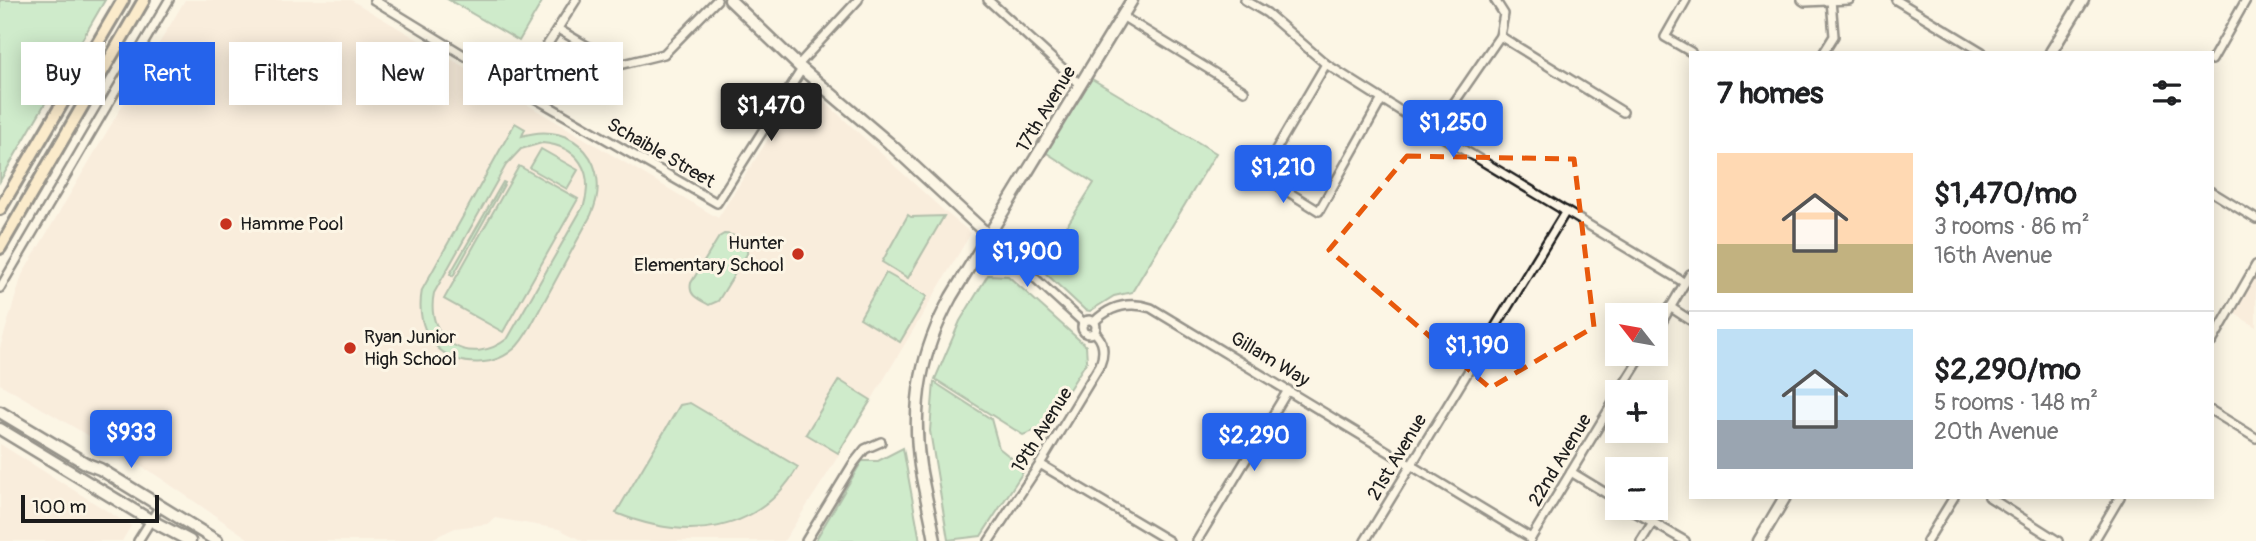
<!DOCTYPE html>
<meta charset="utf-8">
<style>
:root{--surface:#fff;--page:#f6f6f6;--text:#202124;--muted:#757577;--line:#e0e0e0;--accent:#2563eb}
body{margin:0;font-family:Pangolin,sans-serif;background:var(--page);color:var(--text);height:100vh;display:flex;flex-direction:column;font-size:26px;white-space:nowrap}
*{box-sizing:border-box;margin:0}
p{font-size:23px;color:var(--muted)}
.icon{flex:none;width:38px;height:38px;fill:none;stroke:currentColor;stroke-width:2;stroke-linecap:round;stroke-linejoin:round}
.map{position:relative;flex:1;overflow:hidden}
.details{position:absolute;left:1689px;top:51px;width:525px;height:448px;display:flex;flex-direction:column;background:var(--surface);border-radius:0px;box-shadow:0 4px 18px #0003}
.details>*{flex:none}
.guide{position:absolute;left:21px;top:42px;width:665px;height:63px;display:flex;gap:14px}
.needle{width:46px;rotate:301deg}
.tools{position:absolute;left:1605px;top:303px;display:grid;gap:14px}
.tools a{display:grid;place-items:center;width:63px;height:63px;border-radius:0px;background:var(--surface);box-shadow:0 4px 18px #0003;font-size:35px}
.scale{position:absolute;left:21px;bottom:18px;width:138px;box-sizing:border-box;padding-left:7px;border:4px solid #1c1c1c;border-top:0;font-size:19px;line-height:24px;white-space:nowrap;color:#1c1c1c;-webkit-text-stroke:5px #fcf5e5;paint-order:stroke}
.price{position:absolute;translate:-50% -60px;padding:0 16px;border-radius:7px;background:var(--accent);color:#fff;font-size:23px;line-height:46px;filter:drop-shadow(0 2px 4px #0008)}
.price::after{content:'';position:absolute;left:50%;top:42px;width:21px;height:16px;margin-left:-10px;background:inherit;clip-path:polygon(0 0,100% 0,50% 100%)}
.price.selected{background:#222;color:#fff}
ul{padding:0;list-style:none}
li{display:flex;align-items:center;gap:21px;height:175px;padding:0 28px}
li+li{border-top:2px solid var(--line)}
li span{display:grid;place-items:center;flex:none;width:196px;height:140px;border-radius:0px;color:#555}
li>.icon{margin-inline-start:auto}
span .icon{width:84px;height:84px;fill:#fffc;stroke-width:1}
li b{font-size:30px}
h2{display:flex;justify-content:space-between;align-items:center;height:84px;padding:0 28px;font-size:30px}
.pill{padding:0 24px;border-radius:0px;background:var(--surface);box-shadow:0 4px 18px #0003;font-size:24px;line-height:63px}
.pill.selected{background:var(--accent);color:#fff}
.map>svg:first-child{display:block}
.built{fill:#f7e2d1}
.green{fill:#99deab;stroke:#5a7d64;stroke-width:2;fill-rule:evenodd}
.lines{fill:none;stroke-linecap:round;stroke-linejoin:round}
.street-casing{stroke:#1c1c1c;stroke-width:12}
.secondary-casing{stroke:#1c1c1c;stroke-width:15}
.primary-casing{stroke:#1c1c1c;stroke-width:16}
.street{stroke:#fcf5e5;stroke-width:7}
.secondary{stroke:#fcf5e5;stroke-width:10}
.primary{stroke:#faddab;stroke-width:10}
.marked{fill:none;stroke:#e8590c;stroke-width:5;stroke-dasharray:14 9;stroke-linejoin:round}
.poi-dot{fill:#c8321e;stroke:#fcf5e5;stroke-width:2.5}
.labels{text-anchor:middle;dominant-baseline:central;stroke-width:6;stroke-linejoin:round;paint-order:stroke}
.street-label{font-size:19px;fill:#1c1c1c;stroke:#fcf5e5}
.poi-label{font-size:19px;fill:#1c1c1c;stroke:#fcf5e5;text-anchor:start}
</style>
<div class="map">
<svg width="2256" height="541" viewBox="0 0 2256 541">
<rect width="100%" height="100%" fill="#fcf5e5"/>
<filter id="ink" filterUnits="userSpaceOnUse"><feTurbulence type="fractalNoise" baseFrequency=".0143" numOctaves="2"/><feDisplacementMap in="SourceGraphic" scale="14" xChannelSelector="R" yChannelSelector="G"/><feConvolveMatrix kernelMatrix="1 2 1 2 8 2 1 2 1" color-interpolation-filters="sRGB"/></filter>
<g filter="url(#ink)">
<g class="built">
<polygon points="185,0 351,0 718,218 804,83 944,211 971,233 828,473 784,541 583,541 559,529 495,518 487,524 455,528 427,541 252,541 156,475 0,384 0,348 22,275"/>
<polygon points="2256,272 2256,327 2232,312"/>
<polygon points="0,444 131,526 122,541 0,541"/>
</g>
<g class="green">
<polygon points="0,0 105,0 0,181"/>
<polygon points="449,0 543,0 519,41"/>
<polygon points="1087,76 1216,153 1132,292 1114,296 1090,311 1085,310 1040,268 1094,183 1042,150"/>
<path d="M515 123 525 129 522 136C575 119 614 166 591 215 576 243 560 272 545 300 536 315 529 333 517 346 496 367 461 368 439 349 422 333 418 312 422 290ZM542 143C578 146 594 171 584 205L508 338C470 369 424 340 434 293L506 165 521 149Z"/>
<polygon points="541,149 578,170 567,189 530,168"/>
<polygon points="519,166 578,199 503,332 444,299"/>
<polygon points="503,182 505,183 453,276 450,274"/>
<polygon points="908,215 911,217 944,216 908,278 882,262"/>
<path d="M724 234C735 234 749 242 747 254L718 301 709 305C699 299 688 296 691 283L719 237Z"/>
<polygon points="886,273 927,296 900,342 860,318"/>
<polygon points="988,275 1008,276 1086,346 1087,361 1045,427 1023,435 935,379 960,321"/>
<polygon points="839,380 871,400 838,453 806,434"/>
<polygon points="934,382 991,419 999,448 1025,469 981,536 948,540 930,431"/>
<path d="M690 403 798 467C757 536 685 541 616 513L680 405Z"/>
<polygon points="903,448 920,541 815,541 862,461 878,461"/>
</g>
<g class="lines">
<g class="street-casing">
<g id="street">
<polyline points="374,0 519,89 717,203 802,69"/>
<polyline points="988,0 1081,85"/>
<polyline points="1245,0 1267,13 1326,64 1434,132 1685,283"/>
<polyline points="1686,0 1665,37 1691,52"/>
<polyline points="1802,0 1805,2 1849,0"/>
<polyline points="1896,0 1982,52"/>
<polyline points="1122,16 1244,91"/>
<polyline points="558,29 619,65 664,54 717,0"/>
<polyline points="1500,36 1623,112"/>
<polyline points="1824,52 1834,36 1831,0"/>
<polyline points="2212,60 2246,0"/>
<polyline points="799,64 858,0"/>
<polyline points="1326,64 1261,175 1319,211 1382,99"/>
<polyline points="519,89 576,0"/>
<polyline points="1434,132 1500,36 1504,14 1495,0"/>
<polyline points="2212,192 2256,219"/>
<polyline points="989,236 1084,323"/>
<polyline points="0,288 169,0"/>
<polyline points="1670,307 1690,320"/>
<circle cx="1089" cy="327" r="7"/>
<path d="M1094 322C1110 306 1129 301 1151 308L1531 538"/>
<polyline points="1656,332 1690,274"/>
<polyline points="2212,342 2256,265"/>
<polyline points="1619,392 1643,354"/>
<polyline points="2212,411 2256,438"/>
<polyline points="1040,464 1169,541"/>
<polyline points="1571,472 1617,500"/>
<polyline points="1989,497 2058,541"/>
<polyline points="1628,508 1685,541"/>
<polyline points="1530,540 1617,396"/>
<polyline points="138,541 160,506"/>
<polyline points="806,541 853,464 865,449 881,442"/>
<path d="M989 541 1040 464 1100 365C1105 353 1104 340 1094 332"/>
<polyline points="1197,541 1288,390"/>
<polyline points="1365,541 1566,211"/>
<polyline points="1641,541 1653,522"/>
<polyline points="1927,541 1954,497"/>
<polyline points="2094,541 2120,497"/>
</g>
</g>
<g class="secondary-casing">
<g id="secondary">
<polyline points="730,0 802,69 889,143 989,236"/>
<polyline points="2051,52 2083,0"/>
<polyline points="0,412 87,464 100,469 217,541"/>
<polyline points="0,429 150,520 190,541"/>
<path d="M935 541C931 516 924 491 920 466 911 403 921 352 951 297L1132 0"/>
<polyline points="1759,541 1785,497"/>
</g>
</g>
<g class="primary-casing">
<g id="primary">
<polyline points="0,209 123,0"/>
<polyline points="0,248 144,0"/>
</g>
</g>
<use href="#street" class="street"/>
<use href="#secondary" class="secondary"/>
<use href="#primary" class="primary"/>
</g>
</g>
<path d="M0 0H2256V541H0ZM1407 156 1574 159 1594 327 1490 388 1329 250Z" fill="#fcf5e5" fill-opacity=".55" fill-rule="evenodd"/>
<path class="marked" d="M1407 156 1574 159 1594 327 1490 388 1329 250Z"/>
<g class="poi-dot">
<circle cx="226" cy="224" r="7"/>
<circle cx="798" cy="254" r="7"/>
<circle cx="350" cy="348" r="7"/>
</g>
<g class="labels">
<g class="street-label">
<text transform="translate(1046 109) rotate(-59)">17th Avenue</text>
<text transform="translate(661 153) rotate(30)">Schaible Street</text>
<text transform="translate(1270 359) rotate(31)">Gillam Way</text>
<text transform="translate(1042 430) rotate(-58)">19th Avenue</text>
<text transform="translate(1397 457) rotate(-59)">21st Avenue</text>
<text transform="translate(1560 460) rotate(-59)">22nd Avenue</text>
</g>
<g class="poi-label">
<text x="240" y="224">Hamme Pool</text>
<text x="784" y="243" text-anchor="end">Hunter<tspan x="784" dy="22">Elementary School</tspan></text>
<text x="364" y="337">Ryan Junior<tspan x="364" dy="22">High School</tspan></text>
</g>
</g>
</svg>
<div class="tools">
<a><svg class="needle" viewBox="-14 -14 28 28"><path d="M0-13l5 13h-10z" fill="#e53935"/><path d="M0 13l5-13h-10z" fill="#757577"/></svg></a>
<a>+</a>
<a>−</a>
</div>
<div class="scale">100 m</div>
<b class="price selected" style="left:771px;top:143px">$1,470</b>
<b class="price" style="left:1453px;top:160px">$1,250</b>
<b class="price" style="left:1283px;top:205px">$1,210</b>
<b class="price" style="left:1027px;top:289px">$1,900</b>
<b class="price" style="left:1477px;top:383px">$1,190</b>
<b class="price" style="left:131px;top:470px">$933</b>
<b class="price" style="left:1254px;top:473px">$2,290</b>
<div class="guide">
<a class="pill">Buy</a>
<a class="pill selected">Rent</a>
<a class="pill">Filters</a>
<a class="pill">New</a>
<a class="pill">Apartment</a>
</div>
<section class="details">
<h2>7 homes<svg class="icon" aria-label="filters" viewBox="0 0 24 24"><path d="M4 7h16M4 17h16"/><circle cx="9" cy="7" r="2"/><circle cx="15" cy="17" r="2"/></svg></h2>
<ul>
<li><span style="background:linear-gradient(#ffd9b3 65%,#c2b280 0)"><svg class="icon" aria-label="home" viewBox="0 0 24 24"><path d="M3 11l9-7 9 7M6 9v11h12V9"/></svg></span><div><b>$1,470/mo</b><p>3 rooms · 86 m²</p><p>16th Avenue</p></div></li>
<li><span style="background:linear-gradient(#bfe0f5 65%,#9aa5b1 0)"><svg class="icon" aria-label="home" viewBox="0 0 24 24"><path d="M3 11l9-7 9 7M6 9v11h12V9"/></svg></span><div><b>$2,290/mo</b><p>5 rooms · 148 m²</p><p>20th Avenue</p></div></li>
</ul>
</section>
</div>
